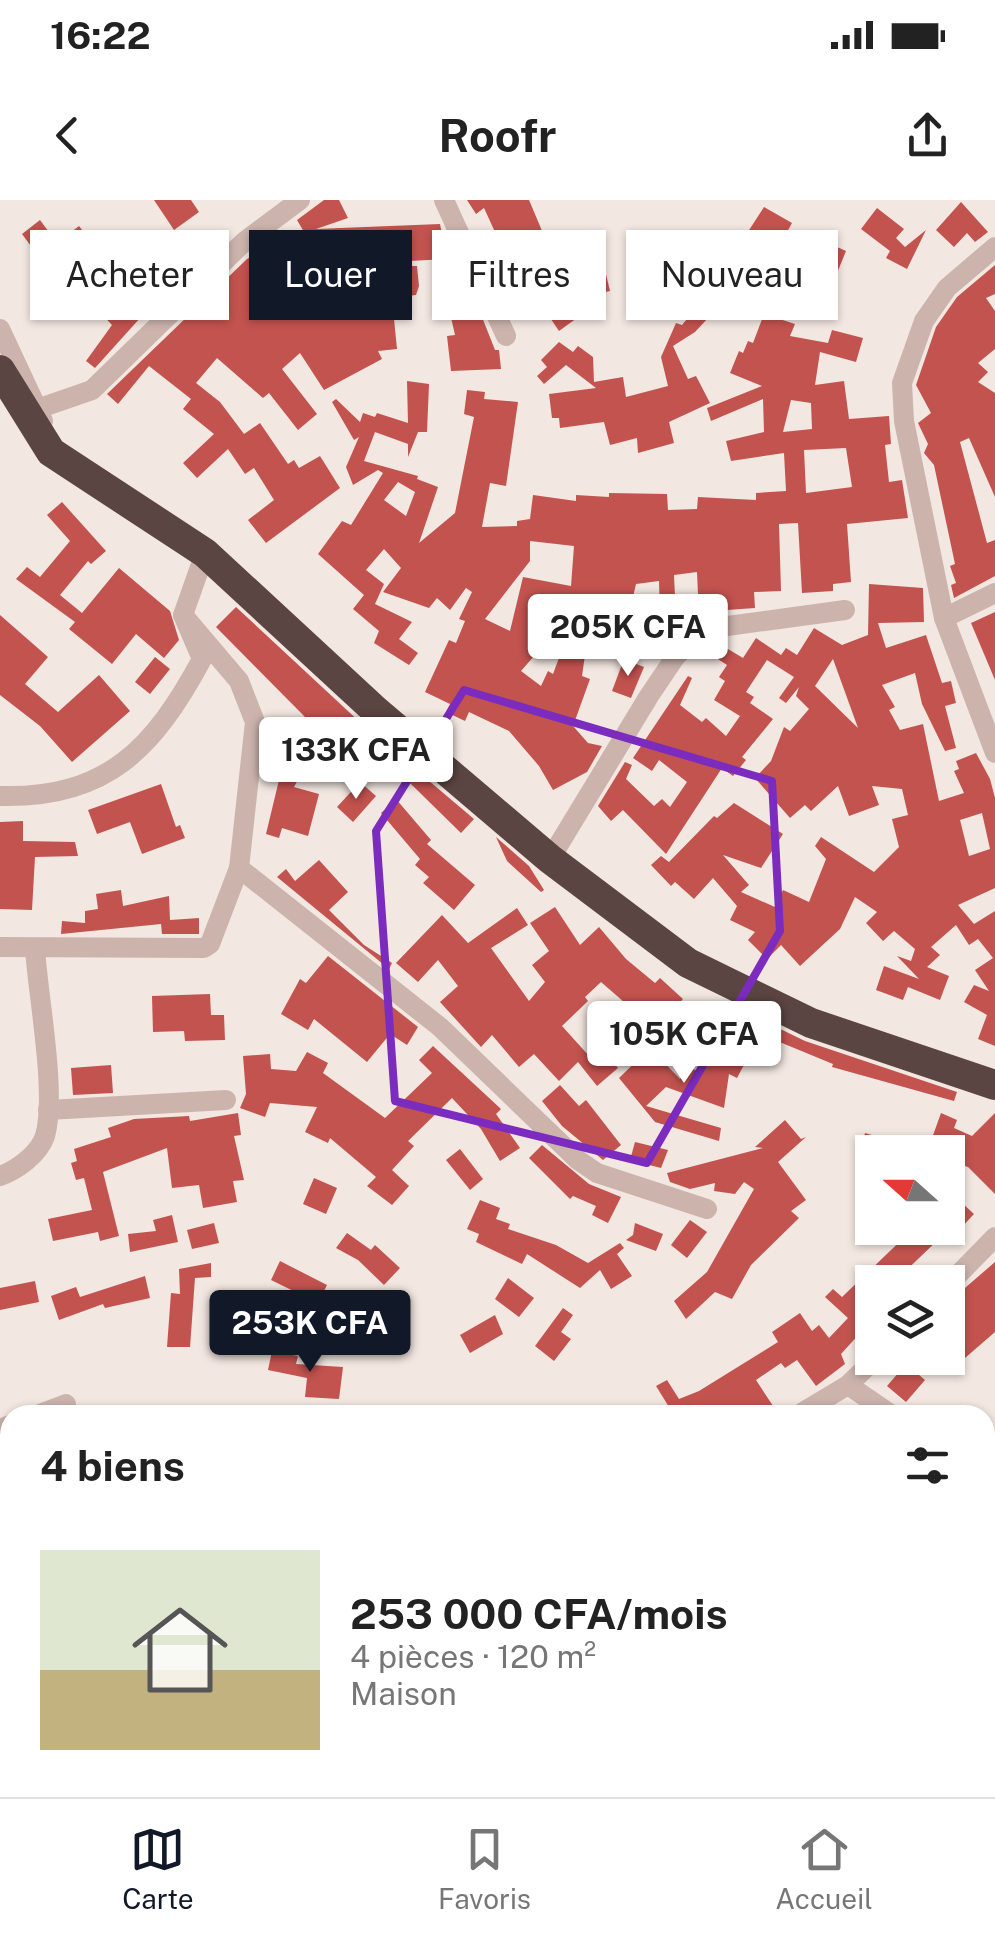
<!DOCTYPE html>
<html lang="fr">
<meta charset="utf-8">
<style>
:root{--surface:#fff;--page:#f6f6f6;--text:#222;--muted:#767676;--line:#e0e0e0;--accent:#111827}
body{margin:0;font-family:"Public Sans",sans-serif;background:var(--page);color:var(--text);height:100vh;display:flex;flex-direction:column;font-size:38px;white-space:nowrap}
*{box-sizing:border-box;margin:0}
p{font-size:32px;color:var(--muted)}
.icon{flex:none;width:55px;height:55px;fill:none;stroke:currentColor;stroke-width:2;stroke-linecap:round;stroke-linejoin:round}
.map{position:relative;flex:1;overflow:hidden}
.panel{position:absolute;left:0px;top:1205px;width:995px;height:392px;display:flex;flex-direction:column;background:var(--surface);border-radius:30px 30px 0 0;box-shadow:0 2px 8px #0004}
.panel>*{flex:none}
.top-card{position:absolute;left:30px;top:30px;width:935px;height:90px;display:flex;gap:20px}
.needle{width:65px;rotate:291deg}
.buttons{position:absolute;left:855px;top:935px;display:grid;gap:20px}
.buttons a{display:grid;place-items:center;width:110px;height:110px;border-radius:0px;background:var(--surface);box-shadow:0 2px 8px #0004;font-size:50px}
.price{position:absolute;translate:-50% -85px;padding:0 22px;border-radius:10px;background:#fff;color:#222;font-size:32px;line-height:65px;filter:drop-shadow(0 2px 5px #0008)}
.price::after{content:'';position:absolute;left:50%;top:60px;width:30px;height:22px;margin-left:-15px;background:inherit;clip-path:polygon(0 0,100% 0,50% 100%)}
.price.selected{background:var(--accent);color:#fff}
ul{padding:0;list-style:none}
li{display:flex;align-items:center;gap:30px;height:250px;padding:0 40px}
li+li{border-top:2px solid var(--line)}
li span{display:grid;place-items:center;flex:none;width:280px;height:200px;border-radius:0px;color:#555}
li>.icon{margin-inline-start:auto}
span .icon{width:120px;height:120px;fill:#fffc;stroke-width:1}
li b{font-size:42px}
h2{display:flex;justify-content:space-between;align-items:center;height:120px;padding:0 40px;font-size:42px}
.chip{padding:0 35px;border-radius:0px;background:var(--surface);box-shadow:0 2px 8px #0004;font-size:35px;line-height:90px}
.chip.selected{background:var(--accent);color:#fff}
.status{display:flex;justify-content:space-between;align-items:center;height:70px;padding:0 50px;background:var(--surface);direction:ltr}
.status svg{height:28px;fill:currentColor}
header{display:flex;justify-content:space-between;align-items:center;height:130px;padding:0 40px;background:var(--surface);font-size:45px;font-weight:700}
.tabs{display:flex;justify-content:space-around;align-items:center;height:140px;border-top:2px solid var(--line);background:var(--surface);font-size:28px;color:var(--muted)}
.tabs a{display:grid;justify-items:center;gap:5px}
.tabs .selected{color:var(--accent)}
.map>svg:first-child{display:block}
.building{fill:#c3534f;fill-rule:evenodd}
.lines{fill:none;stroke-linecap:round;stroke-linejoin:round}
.minor{stroke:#ccb4ad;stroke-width:20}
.highway{stroke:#5b4542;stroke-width:30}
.marked{fill:none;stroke:#7b2cbf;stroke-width:8;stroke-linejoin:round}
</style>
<div class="status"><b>16:22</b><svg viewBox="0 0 49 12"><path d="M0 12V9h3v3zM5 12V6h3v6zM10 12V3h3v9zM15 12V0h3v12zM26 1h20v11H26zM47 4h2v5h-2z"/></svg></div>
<header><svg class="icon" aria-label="back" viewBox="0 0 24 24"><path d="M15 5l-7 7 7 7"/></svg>Roofr<svg class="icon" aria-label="share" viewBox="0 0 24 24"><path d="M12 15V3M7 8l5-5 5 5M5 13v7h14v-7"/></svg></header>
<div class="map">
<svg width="995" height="1597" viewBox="0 0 995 1597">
<rect width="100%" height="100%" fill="#f3e7e1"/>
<g class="building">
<polygon points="154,0 191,0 199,12 174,30"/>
<polygon points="324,0 339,0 348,18 316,29 440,24 443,39 448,41 448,59 409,61 408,37 374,39 375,54 343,70 370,114 370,66 417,66 419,86 416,95 400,97 402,118 394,119 397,149 378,151 382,159 324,190 300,153 282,169 317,214 298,230 269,193 263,198 217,158 196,183 220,202 244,234 260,223 288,264 294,260 299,268 320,256 340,288 266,343 248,320 274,300 254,268 245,274 228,249 197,278 183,263 214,234 183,209 191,199 149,166 118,204 107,194 247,59 269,47 267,43 280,36 295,61 314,49 297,20"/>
<polygon points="467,0 529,0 548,45 544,47 564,80 605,70 610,91 571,100 577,118 559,131 501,45 484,8 476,14"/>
<polygon points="961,2 988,32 975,42 967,33 954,47 936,30"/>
<polygon points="764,7 792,23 780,45 775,42 765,57 742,41"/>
<polygon points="877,8 904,29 896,38 905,47 926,30 907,69 886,58 890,51 861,29"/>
<polygon points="40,20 57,43 79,26 124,84 147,62 139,52 154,42 183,82 141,117 95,168 86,161 112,125 97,109 105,101 76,65 56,80 22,34"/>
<polygon points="826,42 846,51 824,105 792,96 796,82 808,85"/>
<polygon points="995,65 995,94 986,98 995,111 995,149 978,163 988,172 978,182 995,193 995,297 969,238 960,242 987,343 995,340 995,376 954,398 951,385 956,383 950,366 955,364 934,265 924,253 928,244 918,223 931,213 916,185 936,127 957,97"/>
<polygon points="712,89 725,100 695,132 673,146 688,179 696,176 710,203 669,222 674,243 638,253 637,238 610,245 604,222 560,228 559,218 552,218 549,194 596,188 566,165 544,184 537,176 547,167 541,160 559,142 573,152 578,146 593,157 594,182 623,177 626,197 668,186 661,157 676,123 682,125"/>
<polygon points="467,96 471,114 480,112 495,150 499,150 501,169 451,171 447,136 455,135 447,100"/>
<path d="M764 114 795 124 790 136 828 143 832 130 863 138 856 162 820 152 815 185 844 181 849 219 889 216 891 244 885 245 889 282 902 280 908 318 847 324 851 382 833 384V391L802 393 798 323 779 324 781 391 754 392 755 408 713 411 699 417 697 372 674 375 676 418 689 425 661 453 659 381 636 384 633 397 627 396 623 431 589 427 582 476 590 479 573 526 588 543 602 546 587 572 553 590 539 566 509 531 469 512 465 521 446 512 450 504 425 492 449 440 456 443 465 421 459 419 472 392 466 388 450 410 437 398 429 408 383 392 401 368 384 349 366 370 384 384 375 404 412 422 399 439 418 453 409 465 374 443 379 431 353 409 364 395 318 354 342 321 351 325 383 273 378 270 353 285 346 267 359 237 354 240 332 202 336 199 360 222 363 213 375 217 377 213 408 223 407 181 429 184 427 232H418L408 257V244L375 232 364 261 418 276 417 279 438 287 419 343 455 313 474 217 464 214 467 190 485 192 484 199 518 202 506 286 490 283 482 327 517 326V321L530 319 533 295 576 301V295L609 297V293L667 294 668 310 697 309 698 297 756 300V293L786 291 784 253 731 261 726 241 764 232 763 199 711 221 707 208 762 186 730 173 739 151 743 153 748 141 753 143ZM791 200 811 203 812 229 783 232ZM846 248 852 287 806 293 804 250ZM398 282 415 292 406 316 384 300ZM530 341 574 346 571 386 523 377 510 431 485 419 530 361ZM579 404 553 474 548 471 541 486 521 471Z"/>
<polygon points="62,302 106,351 91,364 88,361 60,395 82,413 119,368 170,411 179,440 164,458 136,434 112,464 69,429 75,422 16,379 27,367 40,377 70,341 47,315"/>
<path d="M869 384 923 388 924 422 878 423 886 448 926 435 942 483 951 481 956 503 945 506 956 548 945 551 922 504 915 473 882 485 895 507 889 510 900 530 923 524 939 601 964 593 954 571 959 569 956 561 976 553 990 579 995 598V688L958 705 974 724 995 711V846L978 839 987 815 964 802 974 785 989 791 975 770 993 758 978 739 969 745 956 725 931 747 940 755 927 767 949 776 940 800 908 787 903 800 876 790 884 766 919 779 897 756 911 761 915 749 894 731 883 741 866 723 877 712 855 697 840 729 800 766 781 745 767 759 748 740 755 732 730 720 737 706 713 678 694 699 675 682 671 686 651 665 661 656 669 662 714 616 717 618 734 603 783 634 761 668 723 655 749 685 741 692 775 707 783 690 809 702 826 659 815 646 821 637 874 672 899 647 892 619 908 615 902 589 872 586 879 605 849 616 838 586 811 611 805 605 790 618 755 578 771 561 784 527 790 531 809 509 796 496 799 487 786 503 779 498 794 477 767 460 746 492 754 497 750 503 773 519 742 557 746 560 733 576 722 568 666 654 623 610 611 621 598 606 625 562 632 565 626 579 654 606 662 599 670 607 687 582 659 560 652 571 633 558 688 476 692 478 680 505 702 522 706 518 726 536 740 516 714 500 725 481 719 477 727 465 707 452 711 445 718 443 743 458 756 438 781 455 786 448 797 455 814 428 842 445 868 435ZM833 459 858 528 815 486ZM982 613 990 649 969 656 960 620Z"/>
<polygon points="236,407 363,525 474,619 461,633 364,538 353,549 373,572 366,578 323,534 294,587 319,594 308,636 282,628 279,638 266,634 279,580 310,522 216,427"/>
<polygon points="995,412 995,480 971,423"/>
<polygon points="0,415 48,457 25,484 58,512 99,475 130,511 72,562 40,526 0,495"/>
<polygon points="155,457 170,469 150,494 135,482"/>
<polygon points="624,459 644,467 631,498 612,491"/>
<polygon points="360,582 376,596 353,622 337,607"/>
<polygon points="161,584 176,627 180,625 185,638 142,654 130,622 97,634 88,610"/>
<polygon points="396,599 431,640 427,644 475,685 454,710 423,683 429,677 415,665 420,659 381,613"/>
<polygon points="23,621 23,641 75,642 78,656 35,657 32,710 0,709 0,622"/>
<polygon points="496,637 529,666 544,690 541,692 507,661"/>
<polygon points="319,660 348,692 329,710 364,745 392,763 389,769 277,677 286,669 295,681"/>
<polygon points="121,690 123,706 169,696 170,720 199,718 199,734 162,734 161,724 61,734 62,721 85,723 85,711 98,709 96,694"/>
<polygon points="555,707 580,745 599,727 626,759 655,783 660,778 683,799 655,829 601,782 585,797 588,801 562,826 590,857 601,847 618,868 597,886 578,862 559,881 534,854 519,867 492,835 481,847 440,802 458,786 438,760 418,782 396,763 442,715 468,743 517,708 528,725 491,748 529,801 545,782 532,765 549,751 530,723"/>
<polygon points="328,756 418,827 407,845 390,834 367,862 314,819 308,830 281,814 300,779 306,783"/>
<polygon points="210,794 211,815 224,815 225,840 185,841 184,831 153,832 152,796"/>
<polygon points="770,824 805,841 957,892 954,901 832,867 833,864 765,836"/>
<polygon points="710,844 746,861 737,878 729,874 724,908 666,887 646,906 721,928 719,941 655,922 619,878 650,848 680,879 685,866 698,871"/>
<polygon points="433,846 501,909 496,914 520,948 500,961 481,929 452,898 408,941 414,946 392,970 409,986 392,1005 367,986 376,977 330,938 328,943 305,932 317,907 270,903 265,917 240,908 246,894 243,856 270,854 271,869 296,871 307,852 328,863 323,873 385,918 432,873 419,860"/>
<polygon points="111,865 113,893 73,895 71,868"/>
<polygon points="560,885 579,906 586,900 621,945 603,960 562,926 542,901"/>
<polygon points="238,913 241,935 234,936 244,980 233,981 237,1002 203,1008 199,985 172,988 167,948 103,972 119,1036 100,1041 98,1032 53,1041 48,1019 92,1010 84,978 76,980 71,963 77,961 74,949 111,937 108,928 134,919 189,916 190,921"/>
<polygon points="941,913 957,920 954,928 972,936 995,913 995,994 968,967 948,961 948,952 927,952"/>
<polygon points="785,920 801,939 806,937 778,962 806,1000 791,1011 799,1018 751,1065 732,1099 715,1092 686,1119 674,1101 707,1072 754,989 744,982 735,994 714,991 715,983 690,989 670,982 667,973 763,948 755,947"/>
<polygon points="865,933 899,943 896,952 872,952 872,958 859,955"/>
<polygon points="635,942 668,950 661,968 630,960"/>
<polygon points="542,945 589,984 621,997 608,1023 592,1015 596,1006 573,996 570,999 529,958"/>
<polygon points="460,949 483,979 470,990 446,960"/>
<polygon points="314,978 337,988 326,1014 303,1004"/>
<polygon points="948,990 974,1014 947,1043 941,1037 894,1082 872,1082 872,1102 861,1112 871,1121 841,1154 845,1164 816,1186 797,1160 785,1168 781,1163 756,1180 775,1209 766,1215 759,1207 746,1215 674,1215 656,1186 667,1180 679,1199 699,1191 778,1142 772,1132 800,1113 812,1131 819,1125 829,1138 848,1118 825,1097 833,1089 842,1097 914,1028 948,1028"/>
<polygon points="480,1000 500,1008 496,1019 510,1024 508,1029 556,1045 588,1063 620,1043 624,1048 617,1054 632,1076 611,1089 600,1070 580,1088 527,1054 522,1064 476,1042 479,1034 467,1029"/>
<polygon points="172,1015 178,1042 130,1052 128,1034 156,1031 153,1020"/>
<polygon points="690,1020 707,1032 687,1058 671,1045"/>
<polygon points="214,1023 219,1043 192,1049 187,1030"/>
<polygon points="635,1023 663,1034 656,1051 626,1040 633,1035"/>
<polygon points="347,1033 371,1050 375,1045 400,1068 384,1085 358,1060 336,1048"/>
<polygon points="280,1061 327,1085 318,1103 271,1080"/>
<polygon points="995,1062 995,1132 965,1158 948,1138 948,1113 962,1100 958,1094"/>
<polygon points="211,1063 211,1077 195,1078 190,1147 167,1147 171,1093 180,1094 179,1069"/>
<polygon points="145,1076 150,1098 105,1108 103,1104 59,1120 51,1096 76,1087 80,1097"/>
<polygon points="508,1078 534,1098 519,1117 495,1099"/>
<polygon points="35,1081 39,1102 0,1110 0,1088"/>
<polygon points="322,1108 347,1120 338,1138 313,1126"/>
<polygon points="563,1108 573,1115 561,1132 571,1139 554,1161 535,1146"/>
<polygon points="495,1115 503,1134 470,1153 460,1135"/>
<polygon points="272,1151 298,1156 296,1164 343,1167 339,1199 305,1197 307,1178 268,1170"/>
<polygon points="906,1164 925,1180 906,1202 887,1186"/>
</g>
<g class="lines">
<g class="minor">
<polyline points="444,0 506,136"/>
<polyline points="995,47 947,88 924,121 902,183 904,221 944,418 995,553"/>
<polyline points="0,129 43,221"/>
<polyline points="40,208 92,190 245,41 300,0"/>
<polyline points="944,418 995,393"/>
<path d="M0 596C107 599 154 548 202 459L183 415 205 353"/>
<polyline points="550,659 649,496 676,456 698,435 720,427 845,410"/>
<polyline points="239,668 440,827 578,960 597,973 707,1009"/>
<polyline points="0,747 204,748 210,744 239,668 255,522 239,481 183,415"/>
<polyline points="48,910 226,900"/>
<path d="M0 976C17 970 39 954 45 936 57 894 38 796 35 749"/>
<polyline points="948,1085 995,1037"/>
<polyline points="848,1185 892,1215"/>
<polyline points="37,1215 66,1204"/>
<polyline points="798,1215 848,1185 876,1158"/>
<polyline points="0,1229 10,1225"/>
<polyline points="985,1264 995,1268"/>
<polyline points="567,1588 575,1597"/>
</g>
<polyline class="highway" points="0,170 51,252 205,353 376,511 550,659 688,763 811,823 995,885"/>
</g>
<path class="marked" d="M464 490 772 581 780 731 647 963 395 901 376 631Z"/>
</svg>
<div class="buttons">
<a><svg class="needle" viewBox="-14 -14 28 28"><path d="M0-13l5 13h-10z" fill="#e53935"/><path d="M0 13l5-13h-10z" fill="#767676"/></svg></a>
<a><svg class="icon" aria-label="layers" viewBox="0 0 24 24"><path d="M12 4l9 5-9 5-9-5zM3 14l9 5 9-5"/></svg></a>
</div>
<b class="price" style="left:628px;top:479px">205K CFA</b>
<b class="price" style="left:356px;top:602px">133K CFA</b>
<b class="price" style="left:684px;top:886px">105K CFA</b>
<b class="price selected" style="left:310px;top:1175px">253K CFA</b>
<div class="top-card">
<a class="chip">Acheter</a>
<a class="chip selected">Louer</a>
<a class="chip">Filtres</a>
<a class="chip">Nouveau</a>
</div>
<section class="panel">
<h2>4 biens<svg class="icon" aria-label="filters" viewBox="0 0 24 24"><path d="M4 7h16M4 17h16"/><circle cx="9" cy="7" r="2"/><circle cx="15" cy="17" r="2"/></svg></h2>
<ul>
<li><span style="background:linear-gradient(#dfe7d0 60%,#c2b280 0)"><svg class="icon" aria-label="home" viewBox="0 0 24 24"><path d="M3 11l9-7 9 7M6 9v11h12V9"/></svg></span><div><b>253 000 CFA/mois</b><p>4 pièces · 120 m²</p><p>Maison</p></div></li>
</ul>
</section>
</div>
<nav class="tabs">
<a class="selected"><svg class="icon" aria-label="map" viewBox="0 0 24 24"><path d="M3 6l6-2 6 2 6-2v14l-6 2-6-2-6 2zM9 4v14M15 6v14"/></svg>Carte</a>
<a><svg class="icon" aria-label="saved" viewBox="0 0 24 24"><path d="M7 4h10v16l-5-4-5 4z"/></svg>Favoris</a>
<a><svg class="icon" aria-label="home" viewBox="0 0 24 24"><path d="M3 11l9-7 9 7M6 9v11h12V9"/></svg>Accueil</a>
</nav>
